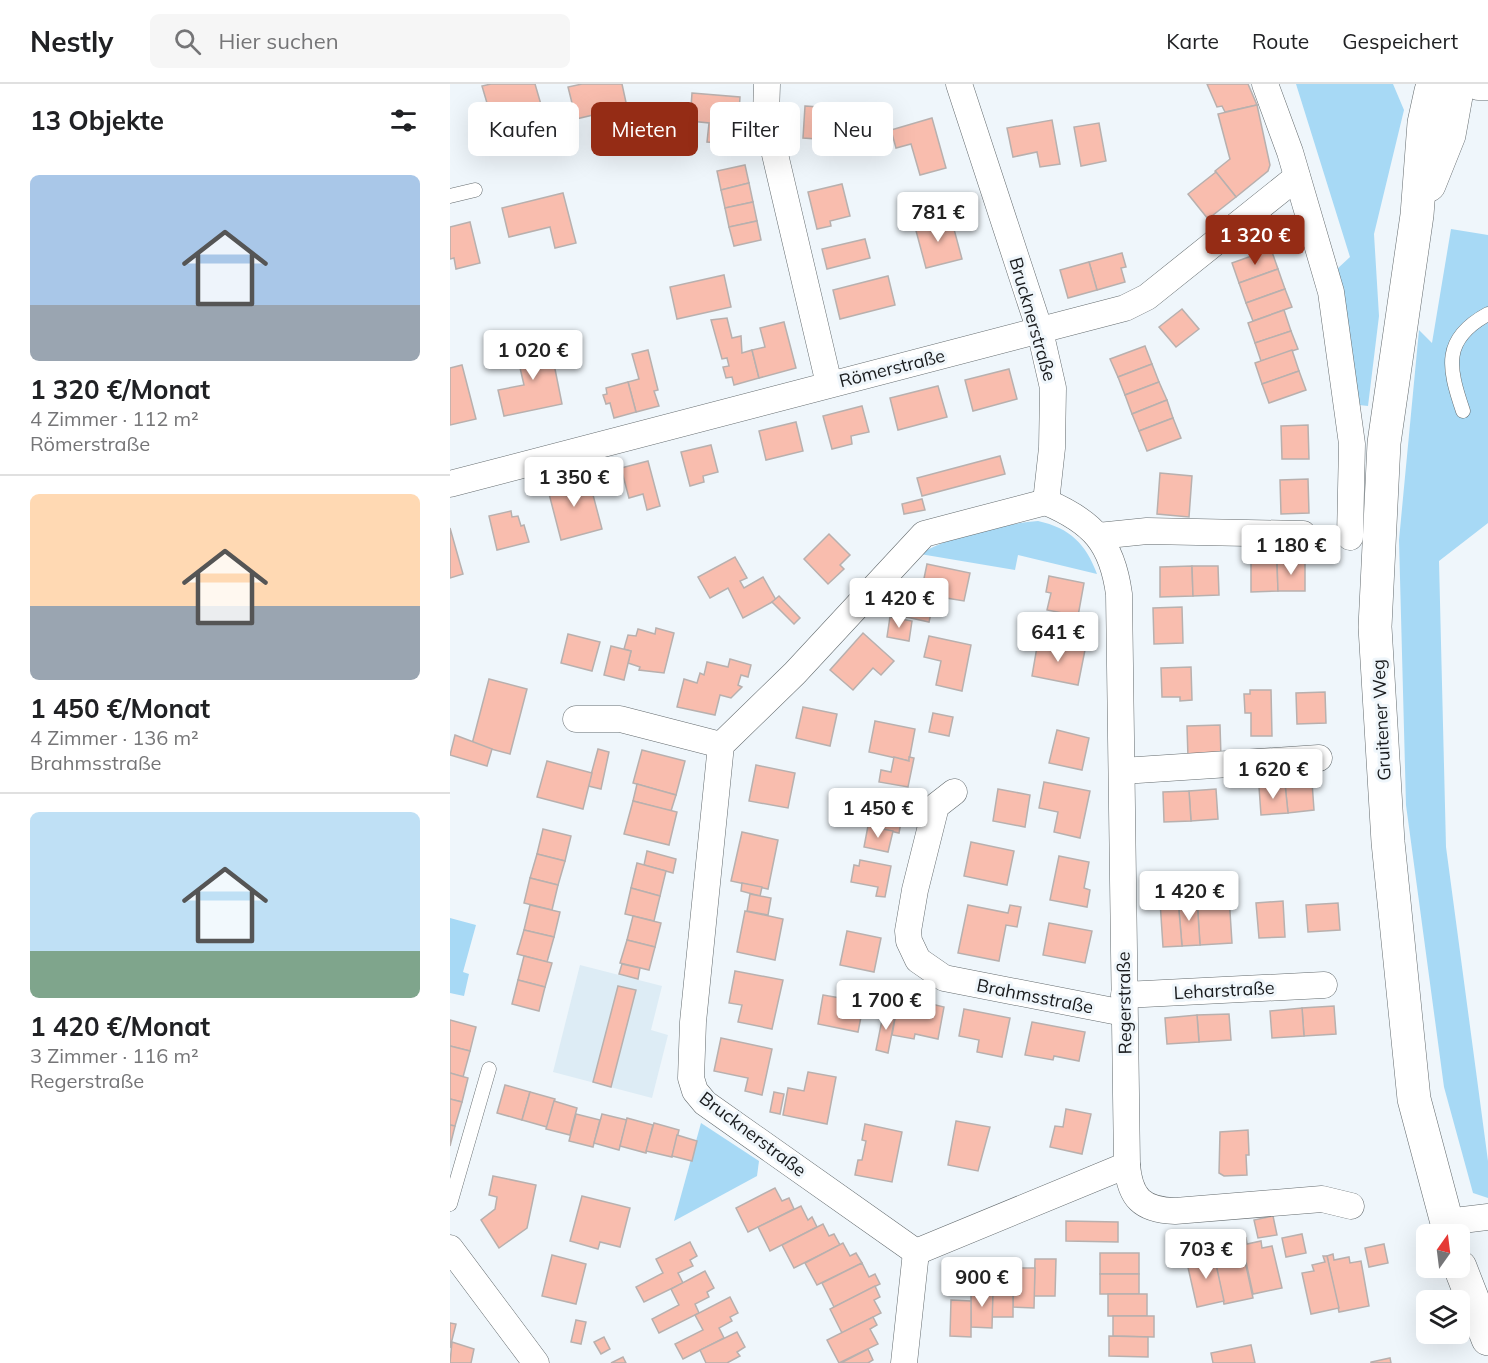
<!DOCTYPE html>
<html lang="de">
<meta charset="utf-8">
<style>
:root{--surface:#fff;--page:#f6f6f6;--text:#202124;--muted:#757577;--line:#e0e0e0;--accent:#952c15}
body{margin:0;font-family:Mulish,sans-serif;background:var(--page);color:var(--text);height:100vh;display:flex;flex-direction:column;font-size:22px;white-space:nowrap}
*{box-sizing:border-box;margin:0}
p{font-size:20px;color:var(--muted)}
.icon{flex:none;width:33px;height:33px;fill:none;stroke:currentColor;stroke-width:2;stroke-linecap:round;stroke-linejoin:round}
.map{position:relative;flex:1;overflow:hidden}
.sheet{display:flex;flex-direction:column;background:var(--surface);width:450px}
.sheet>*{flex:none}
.hud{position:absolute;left:18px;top:18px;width:570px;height:54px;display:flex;gap:12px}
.needle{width:39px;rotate:14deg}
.tools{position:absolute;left:966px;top:1140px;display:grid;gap:12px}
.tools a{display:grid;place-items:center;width:54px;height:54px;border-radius:9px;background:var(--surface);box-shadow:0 6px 24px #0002;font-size:30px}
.price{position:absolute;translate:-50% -51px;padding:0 14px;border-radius:6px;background:#fff;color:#222;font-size:20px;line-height:39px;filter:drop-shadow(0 2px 3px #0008)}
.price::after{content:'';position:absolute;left:50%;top:36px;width:18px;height:14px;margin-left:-9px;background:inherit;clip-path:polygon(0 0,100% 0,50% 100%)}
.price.current{background:var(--accent);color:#fff}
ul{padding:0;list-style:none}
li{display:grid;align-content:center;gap:12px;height:318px;padding:0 30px}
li+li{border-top:2px solid var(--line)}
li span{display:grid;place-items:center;height:186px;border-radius:9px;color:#555}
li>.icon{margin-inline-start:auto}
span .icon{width:108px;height:108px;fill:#fffc;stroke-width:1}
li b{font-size:26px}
h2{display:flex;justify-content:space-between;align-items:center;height:72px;padding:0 30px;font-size:26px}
.tag{padding:0 21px;border-radius:9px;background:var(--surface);box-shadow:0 6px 24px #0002;font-size:21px;line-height:54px}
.tag.current{background:var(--accent);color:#fff}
header{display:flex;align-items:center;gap:36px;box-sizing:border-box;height:84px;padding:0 30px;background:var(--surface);border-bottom:2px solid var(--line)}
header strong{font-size:28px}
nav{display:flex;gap:33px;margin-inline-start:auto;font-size:21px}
.search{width:420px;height:54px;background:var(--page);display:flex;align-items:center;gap:15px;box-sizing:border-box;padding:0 21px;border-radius:9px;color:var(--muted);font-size:22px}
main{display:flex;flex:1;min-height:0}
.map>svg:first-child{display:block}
.built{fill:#ddecf5}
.green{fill:#a7d9f5}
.building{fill:#f9bdae;stroke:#b8b0ae;stroke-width:1.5}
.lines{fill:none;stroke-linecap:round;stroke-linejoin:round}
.lane-casing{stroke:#646b6e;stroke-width:15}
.street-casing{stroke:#646b6e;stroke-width:27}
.secondary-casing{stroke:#646b6e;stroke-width:34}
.lane{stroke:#fff;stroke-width:14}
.street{stroke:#fff;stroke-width:26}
.secondary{stroke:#fff;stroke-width:33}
.labels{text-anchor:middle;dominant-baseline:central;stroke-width:6;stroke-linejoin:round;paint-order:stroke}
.street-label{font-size:18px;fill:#191b1d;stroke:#eff6fb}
</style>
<header>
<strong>Nestly</strong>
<div class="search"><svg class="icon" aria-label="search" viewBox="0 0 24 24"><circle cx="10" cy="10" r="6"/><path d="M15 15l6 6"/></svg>Hier suchen</div>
<nav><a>Karte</a><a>Route</a><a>Gespeichert</a></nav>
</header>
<main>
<section class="sheet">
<h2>13 Objekte<svg class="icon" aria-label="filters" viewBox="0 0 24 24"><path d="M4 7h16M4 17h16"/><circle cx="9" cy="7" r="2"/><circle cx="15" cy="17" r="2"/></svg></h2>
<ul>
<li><span style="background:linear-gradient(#a9c7e8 70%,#9aa5b1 0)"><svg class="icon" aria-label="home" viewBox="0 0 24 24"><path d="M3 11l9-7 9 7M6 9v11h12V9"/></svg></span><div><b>1 320 €/Monat</b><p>4 Zimmer · 112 m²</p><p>Römerstraße</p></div></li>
<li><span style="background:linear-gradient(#ffd9b3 60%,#9aa5b1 0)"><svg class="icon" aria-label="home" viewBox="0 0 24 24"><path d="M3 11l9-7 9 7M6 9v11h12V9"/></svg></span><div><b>1 450 €/Monat</b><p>4 Zimmer · 136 m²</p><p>Brahmsstraße</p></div></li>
<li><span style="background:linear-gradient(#bfe0f5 75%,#7fa58c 0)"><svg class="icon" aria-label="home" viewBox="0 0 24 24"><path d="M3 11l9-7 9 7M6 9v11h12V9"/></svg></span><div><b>1 420 €/Monat</b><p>3 Zimmer · 116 m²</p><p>Regerstraße</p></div></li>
</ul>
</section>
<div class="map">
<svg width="1038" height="1279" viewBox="0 0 1038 1279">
<rect width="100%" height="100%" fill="#eff6fb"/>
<polygon class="built" points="130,881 212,902 201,946 218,951 202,1014 103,988"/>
<g class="green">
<polygon points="846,0 943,0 954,26 924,150 929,232 918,322 909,321 886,186 900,173"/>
<polygon points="1001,145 1038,151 1038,439 989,477 996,763 1038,1077 1038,1114 1023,1109 994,1003 956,721 949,456 969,246 982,259"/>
<path d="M588 437C620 444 636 460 647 490L568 471 565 486 470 470C499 452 553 440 588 437Z"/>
<polygon points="0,834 26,841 13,888 19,890 14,912 0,909"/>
<polygon points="251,1039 309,1077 307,1092 224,1137"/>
</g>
<g class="building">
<polygon points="41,0 85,0 92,24 42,36 32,2"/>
<polygon points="132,0 172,0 177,23 126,35 118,3"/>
<polygon points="757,0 798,0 807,21 775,28 772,22 767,23"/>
<polygon points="242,9 290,13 287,60 257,58 259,39 240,37"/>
<polygon points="807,21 820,81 818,87 786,113 765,87 780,75 768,30"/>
<polygon points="355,22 399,25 397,57 353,54"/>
<polygon points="482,34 496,84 470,91 461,60 446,64 441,46"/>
<polygon points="602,36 610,80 590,83 587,68 563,73 557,44"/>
<polygon points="649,39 656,77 631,82 624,43"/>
<polygon points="295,81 299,99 271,106 267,87"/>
<polygon points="766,88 786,113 758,135 738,110"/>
<polygon points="299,99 303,118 275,124 271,106"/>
<polygon points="392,100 400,132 380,137 381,142 367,145 358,108"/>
<polygon points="113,109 126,159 105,164 100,143 59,153 52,124"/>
<polygon points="303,118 307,137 279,143 275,124"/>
<polygon points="501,134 512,175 476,184 465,143"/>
<polygon points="307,137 311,156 284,162 279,143"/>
<polygon points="20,138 30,179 6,185 4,174 0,175 0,143"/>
<polygon points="415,155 420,174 377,185 372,165"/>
<polygon points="819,155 822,165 803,171 800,162"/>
<polygon points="821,165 828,185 789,199 782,179"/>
<polygon points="672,169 676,183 671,184 675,198 647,206 639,178"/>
<polygon points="639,178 647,206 618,214 610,186"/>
<polygon points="828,185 835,205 796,219 789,199"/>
<polygon points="274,191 281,223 227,235 220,203"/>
<polygon points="438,192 445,221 390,235 383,206"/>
<polygon points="835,205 842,223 803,237 796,219"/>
<polygon points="732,225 749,245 726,263 709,243"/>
<polygon points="834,226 841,247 805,259 798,239"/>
<polygon points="277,234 282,254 291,252 292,269 302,266 309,294 284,301 282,293 276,294 273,283 279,282 277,274 272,275 261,236"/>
<polygon points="334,238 346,284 309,294 302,266 315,263 310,244"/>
<polygon points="841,247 848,265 811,277 805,259"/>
<polygon points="99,255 112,320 54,332 48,306 74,301 65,262"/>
<polygon points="695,262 702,280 668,293 660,275"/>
<polygon points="198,266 208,306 204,307 209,322 186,328 178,298 189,295 182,270"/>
<polygon points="842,266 849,287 812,300 805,279"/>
<polygon points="702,280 709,298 675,311 668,293"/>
<polygon points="12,281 26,335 0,341 0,284"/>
<polygon points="559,285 567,315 523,327 515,296"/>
<polygon points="849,287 856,306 819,319 812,300"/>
<polygon points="178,298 186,328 164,334 160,319 156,320 153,311 157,310 156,304"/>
<polygon points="709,298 717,316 682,330 675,311"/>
<polygon points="488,302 497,333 448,346 440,314"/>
<polygon points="717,316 723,334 689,347 682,330"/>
<polygon points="412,322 419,348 401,352 402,360 382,365 373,332"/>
<polygon points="723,334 731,354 697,367 689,347"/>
<polygon points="346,338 353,367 316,376 309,347"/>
<polygon points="858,341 859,375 832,375 831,342"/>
<polygon points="261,361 268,388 253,392 254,398 240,402 231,368"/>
<polygon points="550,372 555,390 472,412 467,394"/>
<polygon points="198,377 210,422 197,426 193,410 179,414 171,384"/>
<polygon points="710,389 742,392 739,433 707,430"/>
<polygon points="138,392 152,445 111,456 97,402"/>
<polygon points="858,395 859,429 831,430 830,396"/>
<polygon points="472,415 475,426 454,430 452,420"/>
<polygon points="61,427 62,433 68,432 71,442 74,441 79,458 47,466 39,432"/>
<polygon points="0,444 13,490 0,494"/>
<polygon points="379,450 400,471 390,481 394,485 378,500 354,475"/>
<polygon points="285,473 297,494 290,497 294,504 313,493 326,516 293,534 278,504 260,514 248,493"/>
<polygon points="827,478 828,507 801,508 801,479"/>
<polygon points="827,478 855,478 855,507 828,507"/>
<polygon points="477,480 520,489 514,517 496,514 496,527 490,526 489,531 458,524 461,507 471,509"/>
<polygon points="742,482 743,512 710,513 710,483"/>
<polygon points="742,482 768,482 769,511 743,512"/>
<polygon points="599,492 634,499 628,532 597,526 601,509 596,508"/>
<polygon points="329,512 350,534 344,540 322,518"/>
<polygon points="732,523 733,559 704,560 703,524"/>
<polygon points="458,524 481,529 479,538 456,533"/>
<polygon points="440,533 462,537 459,557 437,553"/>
<polygon points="206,544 224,549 214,589 189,586 190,583 178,579 181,567 174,565 178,551 186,552 188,545 205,550"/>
<polygon points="413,549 444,577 431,591 423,584 403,606 380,586"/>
<polygon points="118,550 150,558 142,587 111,579"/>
<polygon points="479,552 521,561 512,607 486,601 491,577 474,573"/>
<polygon points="588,557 635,566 628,601 582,592"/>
<polygon points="161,562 181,567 174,596 154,591"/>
<polygon points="280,575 301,581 298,593 291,591 288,601 292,603 281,614 270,611 265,631 227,623 234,595 247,599 250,589 254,591 257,578 278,583"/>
<polygon points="741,583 742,616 730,617 730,613 712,613 711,584"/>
<polygon points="39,595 77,605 60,670 22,660"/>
<polygon points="800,606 821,606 822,652 801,652 801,629 795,629 794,610 800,610"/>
<polygon points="875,608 876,639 847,640 846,609"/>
<polygon points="353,623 387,630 380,662 346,654"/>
<polygon points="483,629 503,633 499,652 479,648"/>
<polygon points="425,637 465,645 459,677 419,668"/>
<polygon points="770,641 771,673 738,674 737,642"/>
<polygon points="607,646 639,654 632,686 599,679"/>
<polygon points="5,651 42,665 37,682 0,671"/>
<polygon points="148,665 159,668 151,705 138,702"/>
<polygon points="192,666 235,677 226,711 183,699"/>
<polygon points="444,673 459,677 459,673 464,674 458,703 429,698 431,686 441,688"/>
<polygon points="97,677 142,689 133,725 87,713"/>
<polygon points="306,681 345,689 338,724 299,717"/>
<polygon points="594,698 640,707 630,754 604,748 608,728 589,724"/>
<polygon points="862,698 864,726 838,729 835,700"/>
<polygon points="187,700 226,711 221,727 183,717"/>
<polygon points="835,700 838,729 811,731 809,703"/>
<polygon points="548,705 580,711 575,743 543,737"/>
<polygon points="766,705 768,735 741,737 739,707"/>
<polygon points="431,706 456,711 449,749 418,742 423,717 428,718"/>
<polygon points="739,707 741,737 714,738 713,708"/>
<polygon points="183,717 227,728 219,761 174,750"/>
<polygon points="418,742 443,747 438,768 414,763"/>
<polygon points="93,745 121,752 115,777 87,770"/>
<polygon points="292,748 328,756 318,805 281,797"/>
<polygon points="521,758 564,767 557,801 514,792"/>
<polygon points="197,767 226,775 223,789 194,781"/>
<polygon points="87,770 115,777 108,801 80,794"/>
<polygon points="609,772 639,778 634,804 640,806 637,823 600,816"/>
<polygon points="410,776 441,782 435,813 426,812 428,803 401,798 404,781 409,782"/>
<polygon points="187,779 216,787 210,812 181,804"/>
<polygon points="80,794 108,801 102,826 74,819"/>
<polygon points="292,799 312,803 310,812 291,807"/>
<polygon points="181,804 210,812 204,837 175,830"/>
<polygon points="300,810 321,814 318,831 297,827"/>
<polygon points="779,812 782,859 750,861 747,814"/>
<polygon points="747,814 750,861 732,862 728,815"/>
<polygon points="728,815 732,862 713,863 710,817"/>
<polygon points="833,817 835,853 809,854 806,819"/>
<polygon points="888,819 890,846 858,848 856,821"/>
<polygon points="80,821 110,828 104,853 74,846"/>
<polygon points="518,821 558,829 560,821 571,823 567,843 556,841 549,877 508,869"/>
<polygon points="295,827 333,835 325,876 287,868"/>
<polygon points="183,832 211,839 205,863 177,856"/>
<polygon points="599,839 642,847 635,879 593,871"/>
<polygon points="74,846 104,853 97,878 67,870"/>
<polygon points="397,847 431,854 424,888 390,881"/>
<polygon points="177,856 205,863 199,886 170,879"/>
<polygon points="74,872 102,879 95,903 68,896"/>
<polygon points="172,880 190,884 188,895 169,890"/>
<polygon points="285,887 333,896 322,945 288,938 292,921 279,919"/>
<polygon points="68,896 95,903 89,927 62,920"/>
<polygon points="168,902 186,906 161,1003 143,998"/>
<polygon points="373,911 414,918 408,948 368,940"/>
<polygon points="449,912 494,923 488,955 465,950 464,955 442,951"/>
<polygon points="884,922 886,950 854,952 852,924"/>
<polygon points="852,924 854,952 822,954 820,927"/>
<polygon points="514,925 560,934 552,973 527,968 529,956 509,952"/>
<polygon points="434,926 446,928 438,969 426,966"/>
<polygon points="779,930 781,956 749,958 747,931"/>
<polygon points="747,931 749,958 717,960 715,934"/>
<polygon points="0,936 26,943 20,967 0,962"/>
<polygon points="582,938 635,948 629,977 604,972 603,976 575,971"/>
<polygon points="271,954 322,965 312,1011 295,1007 298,994 264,987"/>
<polygon points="0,962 20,967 13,993 0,989"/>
<polygon points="358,988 386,993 377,1040 333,1031 338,1004 354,1007"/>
<polygon points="0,989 18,994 12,1018 0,1015"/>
<polygon points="55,1001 80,1008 72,1036 47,1029"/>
<polygon points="80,1008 105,1015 97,1043 72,1036"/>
<polygon points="324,1008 334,1010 330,1030 320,1028"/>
<polygon points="0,1015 12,1018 5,1042 0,1041"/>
<polygon points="104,1017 127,1024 120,1051 96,1045"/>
<polygon points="616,1025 641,1030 632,1070 600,1063 605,1042 613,1043"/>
<polygon points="126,1030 150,1036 143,1063 119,1057"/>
<polygon points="152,1030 177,1036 169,1066 144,1059"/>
<polygon points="177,1034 203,1041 196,1069 170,1062"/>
<polygon points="506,1037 540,1043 528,1087 498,1081"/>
<polygon points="204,1039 229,1046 222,1073 196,1067"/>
<polygon points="415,1040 452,1048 442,1098 405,1091 408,1076 412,1076 416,1057 412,1056"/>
<polygon points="0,1041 5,1042 0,1062"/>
<polygon points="798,1046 799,1071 796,1071 797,1091 774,1092 769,1089 770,1048"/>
<polygon points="227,1051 247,1057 242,1077 222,1072"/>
<polygon points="43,1092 86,1101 77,1144 49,1164 31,1136 45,1125 47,1113 39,1111"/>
<polygon points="325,1104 332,1117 339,1114 344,1125 298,1148 286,1124"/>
<polygon points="132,1112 180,1124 170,1163 150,1158 148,1165 120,1157"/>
<polygon points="351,1122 358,1136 362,1133 367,1143 320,1167 308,1143"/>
<polygon points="823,1132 827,1151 808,1154 804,1136"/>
<polygon points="616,1137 668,1138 668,1158 616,1157"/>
<polygon points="373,1140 379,1152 384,1150 390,1161 344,1184 332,1161"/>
<polygon points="852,1150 856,1169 836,1173 832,1154"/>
<polygon points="796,1154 797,1160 811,1157 812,1164 822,1162 832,1204 803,1210 791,1155"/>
<polygon points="240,1158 247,1172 240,1176 243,1182 228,1189 233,1199 194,1218 186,1203 213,1189 206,1175"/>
<polygon points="393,1159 400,1172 406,1169 412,1179 367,1201 355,1179"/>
<polygon points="743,1159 748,1177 728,1181 724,1162"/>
<polygon points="934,1160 938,1179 919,1183 915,1164"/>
<polygon points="767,1161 768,1166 782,1163 783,1170 793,1168 803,1214 774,1220 762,1162"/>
<polygon points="762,1162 774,1217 747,1223 737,1179 748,1177 746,1171 758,1169 757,1164"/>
<rect x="650" y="1169" width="39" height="21"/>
<polygon points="883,1170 884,1176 899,1173 900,1179 911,1177 919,1222 889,1228 877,1172"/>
<polygon points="102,1171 136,1180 126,1220 92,1212"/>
<polygon points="873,1172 877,1172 889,1224 861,1230 852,1189 864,1187 862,1181 875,1178"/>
<polygon points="585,1175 606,1175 605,1212 584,1212"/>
<polygon points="412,1179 419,1193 425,1190 430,1200 384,1223 372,1199"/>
<polygon points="564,1184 585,1184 584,1224 563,1223"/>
<polygon points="255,1187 264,1204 257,1208 259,1213 245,1220 249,1229 209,1249 202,1235 229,1221 221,1205"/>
<rect x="650" y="1190" width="39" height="20"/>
<polygon points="543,1195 563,1195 563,1233 542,1233"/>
<polygon points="425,1202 430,1213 424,1216 431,1229 392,1249 380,1225"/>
<polygon points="521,1205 543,1206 542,1244 521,1243"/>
<rect x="658" y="1210" width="39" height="22"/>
<polygon points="280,1213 288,1229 280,1233 282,1237 269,1244 274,1254 233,1275 225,1260 253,1246 245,1231"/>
<polygon points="501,1216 521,1217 521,1253 500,1252"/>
<polygon points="663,1232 704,1232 704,1253 663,1252"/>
<polygon points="423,1233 427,1241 420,1245 428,1260 389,1279 377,1256"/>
<polygon points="126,1236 136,1238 131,1260 121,1258"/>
<polygon points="0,1239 6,1240 0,1264"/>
<polygon points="287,1248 295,1263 287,1268 290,1272 277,1279 256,1279 250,1266"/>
<polygon points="659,1252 698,1253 698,1273 659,1272"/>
<polygon points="154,1253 160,1265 151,1270 144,1258"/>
<polygon points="2,1258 24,1265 21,1279 0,1279"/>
<polygon points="801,1261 805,1279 763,1279 761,1269"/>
<polygon points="418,1265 423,1276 418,1279 391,1279"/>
<polygon points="173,1273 176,1279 161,1279"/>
<polygon points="940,1274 941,1279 921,1279 921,1278"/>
</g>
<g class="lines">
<g class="lane-casing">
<g id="lane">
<polyline points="0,112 25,106"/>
<path d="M1013 327C998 283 992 255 1038 230"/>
<polyline points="0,1120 39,985"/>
</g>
</g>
<g class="street-casing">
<g id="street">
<polyline points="317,0 316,32 379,300"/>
<polyline points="509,0 590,247 603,304 602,364 596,418"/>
<polyline points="815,0 840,68 881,208 902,360 900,453"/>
<polyline points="1028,3 1038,3"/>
<polyline points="0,400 675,224 697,213 847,93"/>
<polyline points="648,452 697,447 853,450"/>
<polyline points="126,635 170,635 271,661"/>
<polyline points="672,687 869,674"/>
<polyline points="504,708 486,722 465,806 458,847 459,857 468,876 494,894 674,929"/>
<polyline points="674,911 874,901"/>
<path d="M677 1081C680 1114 692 1126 725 1127L872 1115 901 1122"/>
<polyline points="996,1138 1038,1133"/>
<polyline points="0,1164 86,1279"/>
<polyline points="466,1168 255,1019 245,1007 241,994 243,938 271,661 345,589 474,450 596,418"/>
<path d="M466 1168 677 1081 669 510C662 459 643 438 596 418"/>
<polyline points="454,1279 466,1168"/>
</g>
</g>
<g class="secondary-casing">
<g id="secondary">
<polyline points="981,7 974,39 967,131 934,359 925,543 938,758 964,1015 1000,1150"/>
<polyline points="979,101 999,51 1006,12"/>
<polyline points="1010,1183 1038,1255"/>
</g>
</g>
<use href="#lane" class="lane"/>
<use href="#street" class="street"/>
<use href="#secondary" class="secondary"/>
</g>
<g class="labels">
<g class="street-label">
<text transform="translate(583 235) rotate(74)">Brucknerstraße</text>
<text transform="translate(442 284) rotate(-14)">Römerstraße</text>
<text transform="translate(931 636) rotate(-93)">Gruitener Weg</text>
<text transform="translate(774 906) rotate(-3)">Leharstraße</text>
<text transform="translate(585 912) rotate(11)">Brahmsstraße</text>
<text transform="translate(674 919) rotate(-91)">Regerstraße</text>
<text transform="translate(303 1050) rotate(37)">Brucknerstraße</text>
</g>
</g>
</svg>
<div class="tools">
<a><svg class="needle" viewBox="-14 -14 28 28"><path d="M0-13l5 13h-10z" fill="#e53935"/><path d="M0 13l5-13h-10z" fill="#757577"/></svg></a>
<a><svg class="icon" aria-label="layers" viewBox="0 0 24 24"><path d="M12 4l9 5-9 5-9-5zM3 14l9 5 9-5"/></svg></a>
</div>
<b class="price" style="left:488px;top:159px">781 €</b>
<b class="price current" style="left:805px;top:182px">1 320 €</b>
<b class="price" style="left:83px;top:297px">1 020 €</b>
<b class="price" style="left:124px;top:424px">1 350 €</b>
<b class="price" style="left:841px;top:492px">1 180 €</b>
<b class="price" style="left:449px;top:545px">1 420 €</b>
<b class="price" style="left:608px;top:579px">641 €</b>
<b class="price" style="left:823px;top:716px">1 620 €</b>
<b class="price" style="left:428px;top:755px">1 450 €</b>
<b class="price" style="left:739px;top:838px">1 420 €</b>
<b class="price" style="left:436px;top:947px">1 700 €</b>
<b class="price" style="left:756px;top:1196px">703 €</b>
<b class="price" style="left:532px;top:1224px">900 €</b>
<div class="hud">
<a class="tag">Kaufen</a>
<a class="tag current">Mieten</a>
<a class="tag">Filter</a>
<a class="tag">Neu</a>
</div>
</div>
</main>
